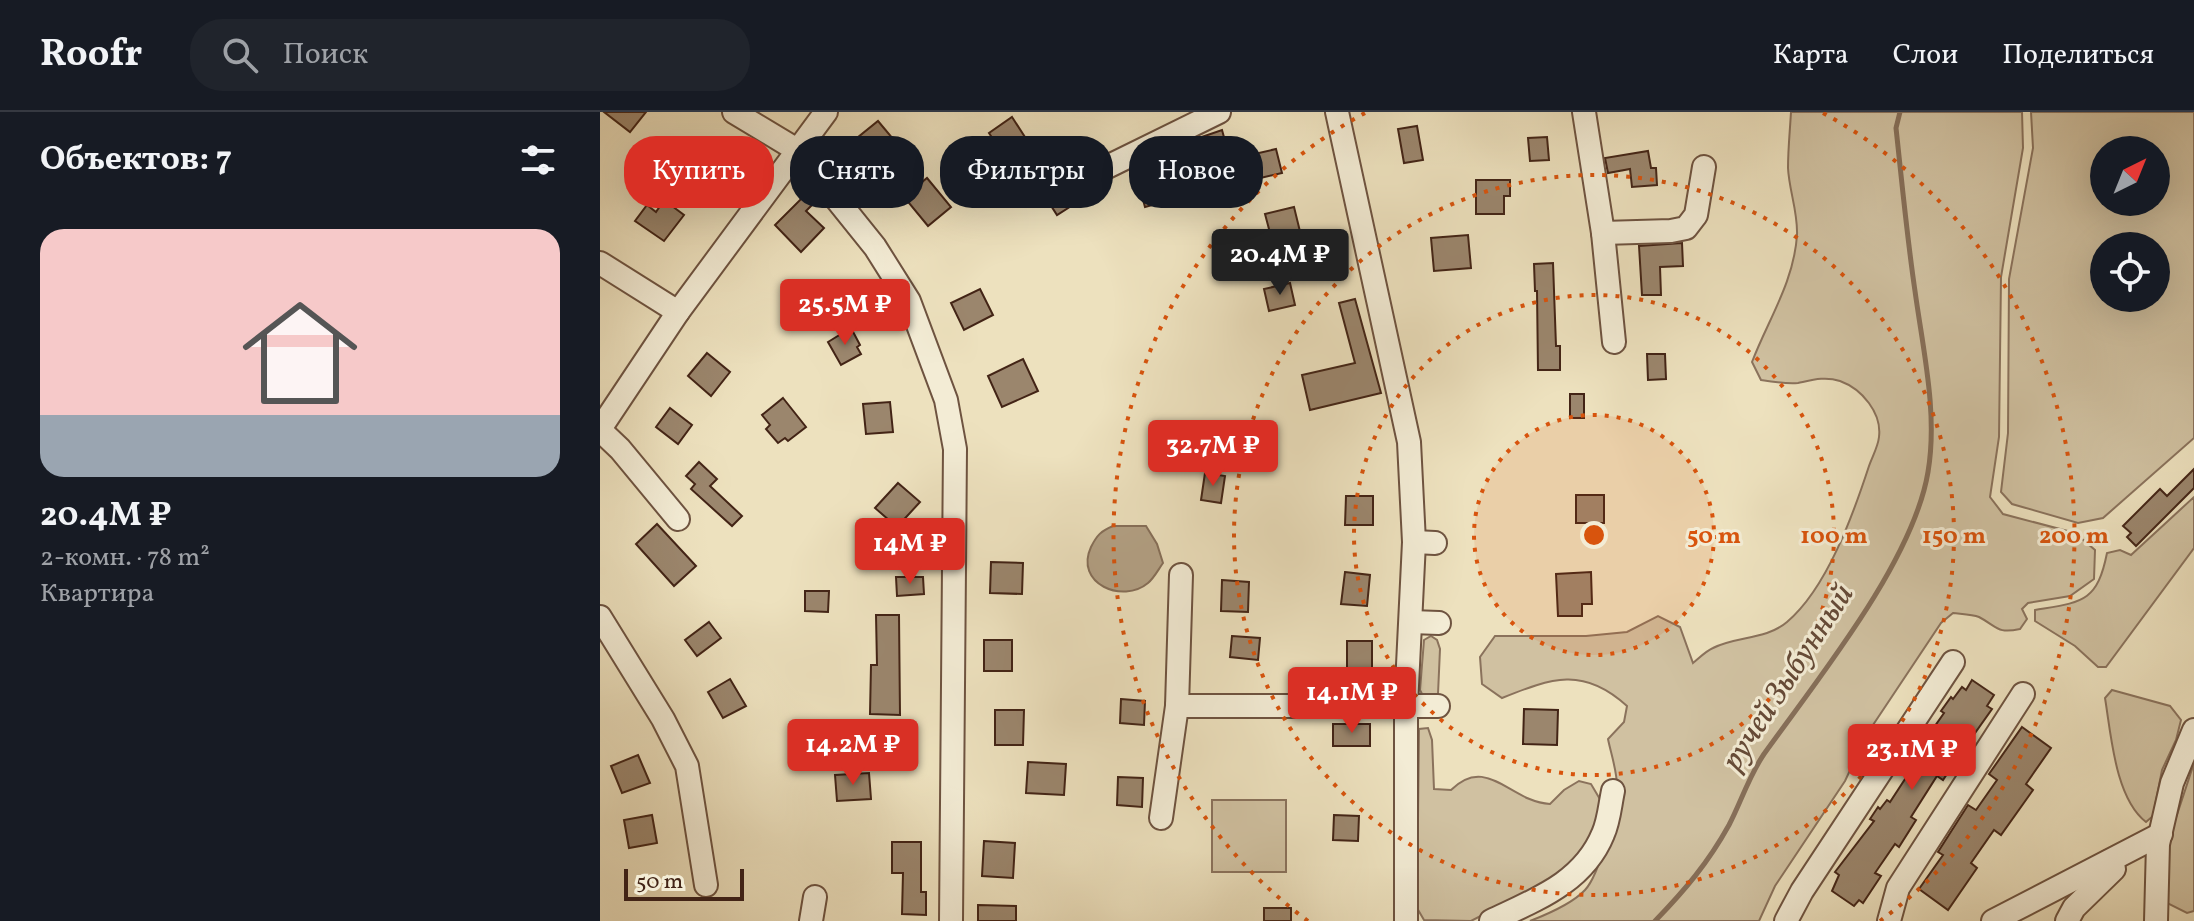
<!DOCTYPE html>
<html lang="ru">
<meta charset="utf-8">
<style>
:root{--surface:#171b24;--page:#20242c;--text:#f1f3f6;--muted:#9ea1a6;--line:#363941;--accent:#d93025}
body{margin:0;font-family:Vollkorn,serif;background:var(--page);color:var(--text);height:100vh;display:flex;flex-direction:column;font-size:30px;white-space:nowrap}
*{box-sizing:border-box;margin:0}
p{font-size:26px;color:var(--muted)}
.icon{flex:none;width:44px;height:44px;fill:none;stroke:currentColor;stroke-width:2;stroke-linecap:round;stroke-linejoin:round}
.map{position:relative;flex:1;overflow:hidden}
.panel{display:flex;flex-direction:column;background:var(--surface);width:600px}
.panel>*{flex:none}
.guide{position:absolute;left:24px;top:24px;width:760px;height:72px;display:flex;gap:16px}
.needle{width:52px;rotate:43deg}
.controls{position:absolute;left:1490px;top:24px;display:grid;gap:16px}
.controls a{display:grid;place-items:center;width:80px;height:80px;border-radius:50%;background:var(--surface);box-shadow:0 8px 32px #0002;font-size:40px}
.scale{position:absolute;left:24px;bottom:20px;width:120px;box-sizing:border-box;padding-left:8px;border:4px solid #432416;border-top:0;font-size:22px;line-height:28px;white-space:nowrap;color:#432416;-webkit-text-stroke:6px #f3ecd5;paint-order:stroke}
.price{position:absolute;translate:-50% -68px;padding:0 18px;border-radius:8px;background:var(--accent);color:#fff;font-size:26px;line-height:52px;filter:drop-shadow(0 2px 4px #0008)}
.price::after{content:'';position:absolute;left:50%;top:48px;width:24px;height:18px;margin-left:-12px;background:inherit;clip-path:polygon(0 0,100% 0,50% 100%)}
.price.active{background:#222;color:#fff}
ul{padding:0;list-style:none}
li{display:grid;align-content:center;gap:16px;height:424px;padding:0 40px}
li+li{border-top:2px solid var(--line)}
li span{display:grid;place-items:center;height:248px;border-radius:24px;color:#555}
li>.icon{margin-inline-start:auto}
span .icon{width:144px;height:144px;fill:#fffc;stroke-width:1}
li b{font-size:34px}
h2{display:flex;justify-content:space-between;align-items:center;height:96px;padding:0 40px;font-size:34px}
.tag{padding:0 28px;border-radius:32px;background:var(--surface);box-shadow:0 8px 32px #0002;font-size:28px;line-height:72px}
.tag.active{background:var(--accent);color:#fff}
header{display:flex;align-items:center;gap:48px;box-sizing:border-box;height:112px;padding:0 40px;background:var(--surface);border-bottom:2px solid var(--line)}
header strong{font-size:38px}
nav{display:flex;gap:44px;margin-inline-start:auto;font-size:28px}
.search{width:560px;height:72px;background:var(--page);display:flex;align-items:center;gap:20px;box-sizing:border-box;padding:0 28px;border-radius:32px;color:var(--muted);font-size:30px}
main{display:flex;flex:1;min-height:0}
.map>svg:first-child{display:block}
.green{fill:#d0c1a1;stroke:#8a725c;stroke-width:2;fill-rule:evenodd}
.water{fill:#b3a185;stroke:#866f59;stroke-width:2}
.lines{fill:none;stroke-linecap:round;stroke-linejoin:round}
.stream{stroke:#866f59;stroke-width:5}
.building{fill:#9b866d;stroke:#432416;stroke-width:2}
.minor-casing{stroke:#6e5340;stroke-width:26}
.minor{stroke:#f3ecd5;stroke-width:22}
.ring{fill:none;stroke:#d8540d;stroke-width:4;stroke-dasharray:4 8}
.labels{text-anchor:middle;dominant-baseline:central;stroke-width:6;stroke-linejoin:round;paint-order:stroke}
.water-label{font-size:32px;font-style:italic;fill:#654a37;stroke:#f3ecd5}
.centre{fill:#d8540d;stroke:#f3ecd5;stroke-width:4}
.ring-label{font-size:24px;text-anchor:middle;font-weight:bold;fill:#d8540d;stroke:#f3ecd5;stroke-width:6;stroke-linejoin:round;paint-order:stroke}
</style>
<header>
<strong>Roofr</strong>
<div class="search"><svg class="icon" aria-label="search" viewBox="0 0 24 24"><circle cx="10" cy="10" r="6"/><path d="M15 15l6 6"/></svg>Поиск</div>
<nav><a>Карта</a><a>Слои</a><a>Поделиться</a></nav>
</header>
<main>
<section class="panel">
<h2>Объектов: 7<svg class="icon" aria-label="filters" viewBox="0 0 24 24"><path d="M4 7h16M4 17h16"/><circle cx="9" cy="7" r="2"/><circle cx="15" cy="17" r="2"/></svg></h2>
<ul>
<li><span style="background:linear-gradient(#f6c9c9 75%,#9aa5b1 0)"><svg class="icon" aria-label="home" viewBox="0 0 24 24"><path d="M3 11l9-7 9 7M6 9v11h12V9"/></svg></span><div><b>20.4M ₽</b><p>2-комн. · 78 m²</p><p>Квартира</p></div></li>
</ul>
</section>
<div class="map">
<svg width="1594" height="809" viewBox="0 0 1594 809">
<rect width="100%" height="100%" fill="#ede1be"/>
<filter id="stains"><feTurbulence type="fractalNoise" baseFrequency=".0025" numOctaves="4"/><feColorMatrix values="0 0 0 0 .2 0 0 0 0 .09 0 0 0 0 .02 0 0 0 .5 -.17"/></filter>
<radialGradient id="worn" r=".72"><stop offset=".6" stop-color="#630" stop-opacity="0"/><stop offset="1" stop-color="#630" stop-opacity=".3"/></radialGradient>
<g class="green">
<path d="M1191 0H1422L1423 36 1401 165 1399 325 1390 385 1403 402 1475 421 1495 438 1494 467 1470 484 1428 491 1422 497 1427 507 1420 517C1397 522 1398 515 1379 505 1372 502 1361 502 1353 501L1341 511 1267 622 1245 669 1175 774 1159 809H930C948 802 972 792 985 778 1000 762 1015 700 1017 677 1018 662 1011 642 1008 627L1024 610 1027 594C983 554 952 566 902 586L882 572 880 545 895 524H986L1027 520 1058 504 1080 515 1093 551C1099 546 1106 539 1113 536 1136 524 1166 528 1187 510 1227 476 1253 403 1269 354 1272 345 1278 335 1279 325 1282 301 1262 277 1240 269 1225 264 1212 268 1198 271 1185 272 1173 270 1161 268L1152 250C1168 208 1194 170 1197 123 1198 100 1189 78 1188 56 1188 37 1190 18 1191 0Z"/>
<path d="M1431 0H1594V326L1503 406 1478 411 1412 392 1401 380 1408 321 1409 167 1433 36ZM1504 38H1556V90H1504ZM1504 134H1556V186H1504Z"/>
<path d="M1594 385V436L1506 555H1498L1475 534 1435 509V498C1482 490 1497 491 1507 441L1520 438 1531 443Z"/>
<polygon points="831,524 837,528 840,537 838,582 832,588 823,584 820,578 824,528"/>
<path d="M1512 578 1570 594 1581 608 1576 628 1562 658 1553 704 1546 710C1515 686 1511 622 1505 586Z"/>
<path d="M828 616 832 628 834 677 851 678C887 642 910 690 950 692L964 678 979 669 991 672 1001 689 996 716 983 739 966 760 871 809 824 808 817 796 819 617Z"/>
<polygon points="1594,651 1594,799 1587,801 1563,789 1570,724"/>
<rect x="612" y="688" width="74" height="72"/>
</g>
<path class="water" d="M513 414H546L557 432 563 451C558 458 554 466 548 471 523 492 474 472 491 435 497 423 501 419 513 414Z"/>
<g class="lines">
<path class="stream" d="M1055 809C1085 778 1108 751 1129 713 1141 690 1149 664 1164 642 1217 568 1313 450 1328 360 1338 301 1323 238 1315 179 1307 125 1302 71 1296 16L1300 0"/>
</g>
<g class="building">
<polygon points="4,0 46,0 30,20"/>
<polygon points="412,5 432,36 409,51 389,21"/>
<polygon points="278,9 294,28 273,45 257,26"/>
<polygon points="817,14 823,48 804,51 798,17"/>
<polygon points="622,18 630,47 603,55 596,27"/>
<polygon points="947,25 949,48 930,49 928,26"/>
<polygon points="676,37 682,61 656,67 650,43"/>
<polygon points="1048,39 1051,56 1056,56 1057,73 1032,75 1030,57 1008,61 1005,46"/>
<polygon points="568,49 578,86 545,95 535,58"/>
<polygon points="327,66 351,95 328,114 304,85"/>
<polygon points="460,66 476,91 457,103 441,78"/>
<polygon points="876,68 910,68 910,84 904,84 904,102 876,102"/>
<polygon points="207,81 216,89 206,99 224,116 201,140 175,113"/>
<polygon points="64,88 84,103 64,129 35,109 47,93 56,100"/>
<polygon points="694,95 706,144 678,151 665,102"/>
<polygon points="868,123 871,156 834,159 831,126"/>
<polygon points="1082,131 1083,154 1060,155 1061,183 1042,183 1039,134"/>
<polygon points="953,151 956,234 960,234 960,258 938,258 937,179 935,179 934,152"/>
<polygon points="690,171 695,193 669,199 664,177"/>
<polygon points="380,177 393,203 364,218 351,191"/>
<polygon points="264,184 272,196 250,209 243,197"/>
<polygon points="755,187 781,281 710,298 702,263 755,251 739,191"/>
<polygon points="251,216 260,233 257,235 261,242 241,253 228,230"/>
<polygon points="107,241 130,260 111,284 88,264"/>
<polygon points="1047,242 1065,242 1066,267 1048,268"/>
<polygon points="423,247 438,279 402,295 388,264"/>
<rect x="970" y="282" width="14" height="24"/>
<polygon points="183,286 206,315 188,329 185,326 178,331 166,317 170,313 162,303"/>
<polygon points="290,290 293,320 266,322 263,292"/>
<polygon points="70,296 92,313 78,332 56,315"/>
<polygon points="99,350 117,367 110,374 142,404 132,414 91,377 95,372 86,364"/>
<polygon points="1594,357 1594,376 1536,434 1527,425 1531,421 1523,414 1560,377 1567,384"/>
<polygon points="605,361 625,364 621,391 601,388"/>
<polygon points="298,371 320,390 297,415 275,396"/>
<rect x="976" y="383" width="28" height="28"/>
<polygon points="746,384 773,384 773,413 745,413"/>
<polygon points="57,412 96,454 74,474 36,432"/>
<polygon points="391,450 423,451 422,482 390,481"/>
<polygon points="745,460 770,463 767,494 741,492"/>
<polygon points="991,460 992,492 982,492 982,504 958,504 956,462"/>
<polygon points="296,465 323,465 324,482 297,484"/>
<polygon points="622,468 649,470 648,500 621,499"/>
<polygon points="205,479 229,479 228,500 205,499"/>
<polygon points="276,503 299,503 300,603 270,602 271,553 277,553"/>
<polygon points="109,510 121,526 97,544 85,528"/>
<polygon points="632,524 660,526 658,548 630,545"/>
<rect x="384" y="528" width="28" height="31"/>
<rect x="747" y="529" width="25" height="35"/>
<polygon points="130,567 146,594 123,606 108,580"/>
<polygon points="1372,568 1394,583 1387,594 1392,597 1375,621 1371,618 1354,642 1358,645 1343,668 1337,664 1311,705 1316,708 1299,735 1295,732 1275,761 1281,764 1263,791 1259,788 1254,794 1232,779 1239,763 1235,760 1274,709 1270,707 1278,695 1280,697 1287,688 1290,690 1307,664 1316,649 1311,646 1316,639 1313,637 1321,625 1325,628 1344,601 1341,599 1351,585 1353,587 1362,575 1366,578"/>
<polygon points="521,587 545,589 544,613 520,611"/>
<polygon points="924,597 958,598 957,633 923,632"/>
<polygon points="395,598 424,598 423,633 395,633"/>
<rect x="733" y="612" width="37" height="22"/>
<polygon points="1422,615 1451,636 1426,672 1433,678 1401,723 1394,718 1371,751 1377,756 1348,798 1319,777 1343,743 1338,740 1368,693 1376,698 1397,668 1389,662"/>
<polygon points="38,643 50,671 22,681 11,654"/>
<polygon points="428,650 466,652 464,683 426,681"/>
<polygon points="269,661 271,687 237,689 235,663"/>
<polygon points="518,665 543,666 542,695 517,693"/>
<polygon points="52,703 57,731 29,736 24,708"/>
<polygon points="734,703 759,704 758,729 733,728"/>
<polygon points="384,729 415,731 413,766 382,764"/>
<polygon points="292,730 321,730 321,780 326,780 326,803 302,802 303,761 292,761"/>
<polygon points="378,793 416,794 416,809 378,809"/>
<rect x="664" y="796" width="27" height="13"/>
</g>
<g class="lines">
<g class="minor-casing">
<g id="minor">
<polyline points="134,0 197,38 275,135 309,189 346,288 355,337 351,809"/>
<polyline points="737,0 809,330 814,430 806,594 806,809"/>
<polyline points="984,0 1003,121 1014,230"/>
<polyline points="505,56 619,0"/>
<polyline points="1003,121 1071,119 1086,116 1096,103 1104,55"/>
<polyline points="0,151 78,200"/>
<polyline points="0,317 78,200 226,0"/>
<polyline points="0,318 20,337 78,407"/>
<polyline points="814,430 835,431"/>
<polyline points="0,505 63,607 87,654 106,773"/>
<polyline points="811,510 839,511"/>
<polyline points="577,594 838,594"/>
<polyline points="561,706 577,594 581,463"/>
<polyline points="211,809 215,785"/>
<path d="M891 809C935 788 983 771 1003 722 1009 709 1010 693 1013 679"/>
<polyline points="1186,809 1202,779 1353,550"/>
<polyline points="1289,809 1298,776 1423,582"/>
<polyline points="1393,809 1561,722"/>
<polyline points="1467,809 1474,796 1514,757 1510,749"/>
<polyline points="1556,809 1558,732 1572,671 1594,618"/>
</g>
</g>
<use href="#minor" class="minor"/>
</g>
<circle cx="994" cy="423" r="120" fill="#d8540d" fill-opacity=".12"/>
<g class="ring">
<circle cx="994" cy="423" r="120"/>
<circle cx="994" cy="423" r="240"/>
<circle cx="994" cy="423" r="360"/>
<path d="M708 809A480 480 0 0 1 765 1M1223 1A480 480 0 0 1 1280 809"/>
</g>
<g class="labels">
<g class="water-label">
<text transform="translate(1189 566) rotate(-57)">ручей Зыбунный</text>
</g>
</g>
<circle cx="994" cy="423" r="12" class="centre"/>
<g class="ring-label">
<text x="1114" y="431">50 m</text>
<text x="1234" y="431">100 m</text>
<text x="1354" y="431">150 m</text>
<text x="1474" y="431">200 m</text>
</g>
<rect width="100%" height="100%" filter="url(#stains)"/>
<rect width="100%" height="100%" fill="url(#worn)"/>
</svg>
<div class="controls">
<a><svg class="needle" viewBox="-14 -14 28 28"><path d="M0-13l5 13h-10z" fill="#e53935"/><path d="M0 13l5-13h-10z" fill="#9ea1a6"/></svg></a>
<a><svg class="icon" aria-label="locate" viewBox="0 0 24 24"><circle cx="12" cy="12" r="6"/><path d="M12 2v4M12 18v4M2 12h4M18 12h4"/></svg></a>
</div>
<div class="scale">50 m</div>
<b class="price active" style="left:680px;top:185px">20.4M ₽</b>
<b class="price" style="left:245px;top:235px">25.5M ₽</b>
<b class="price" style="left:613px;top:376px">32.7M ₽</b>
<b class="price" style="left:310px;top:474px">14M ₽</b>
<b class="price" style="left:752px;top:623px">14.1M ₽</b>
<b class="price" style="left:253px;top:675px">14.2M ₽</b>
<b class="price" style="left:1312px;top:680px">23.1M ₽</b>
<div class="guide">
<a class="tag active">Купить</a>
<a class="tag">Снять</a>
<a class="tag">Фильтры</a>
<a class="tag">Новое</a>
</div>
</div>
</main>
